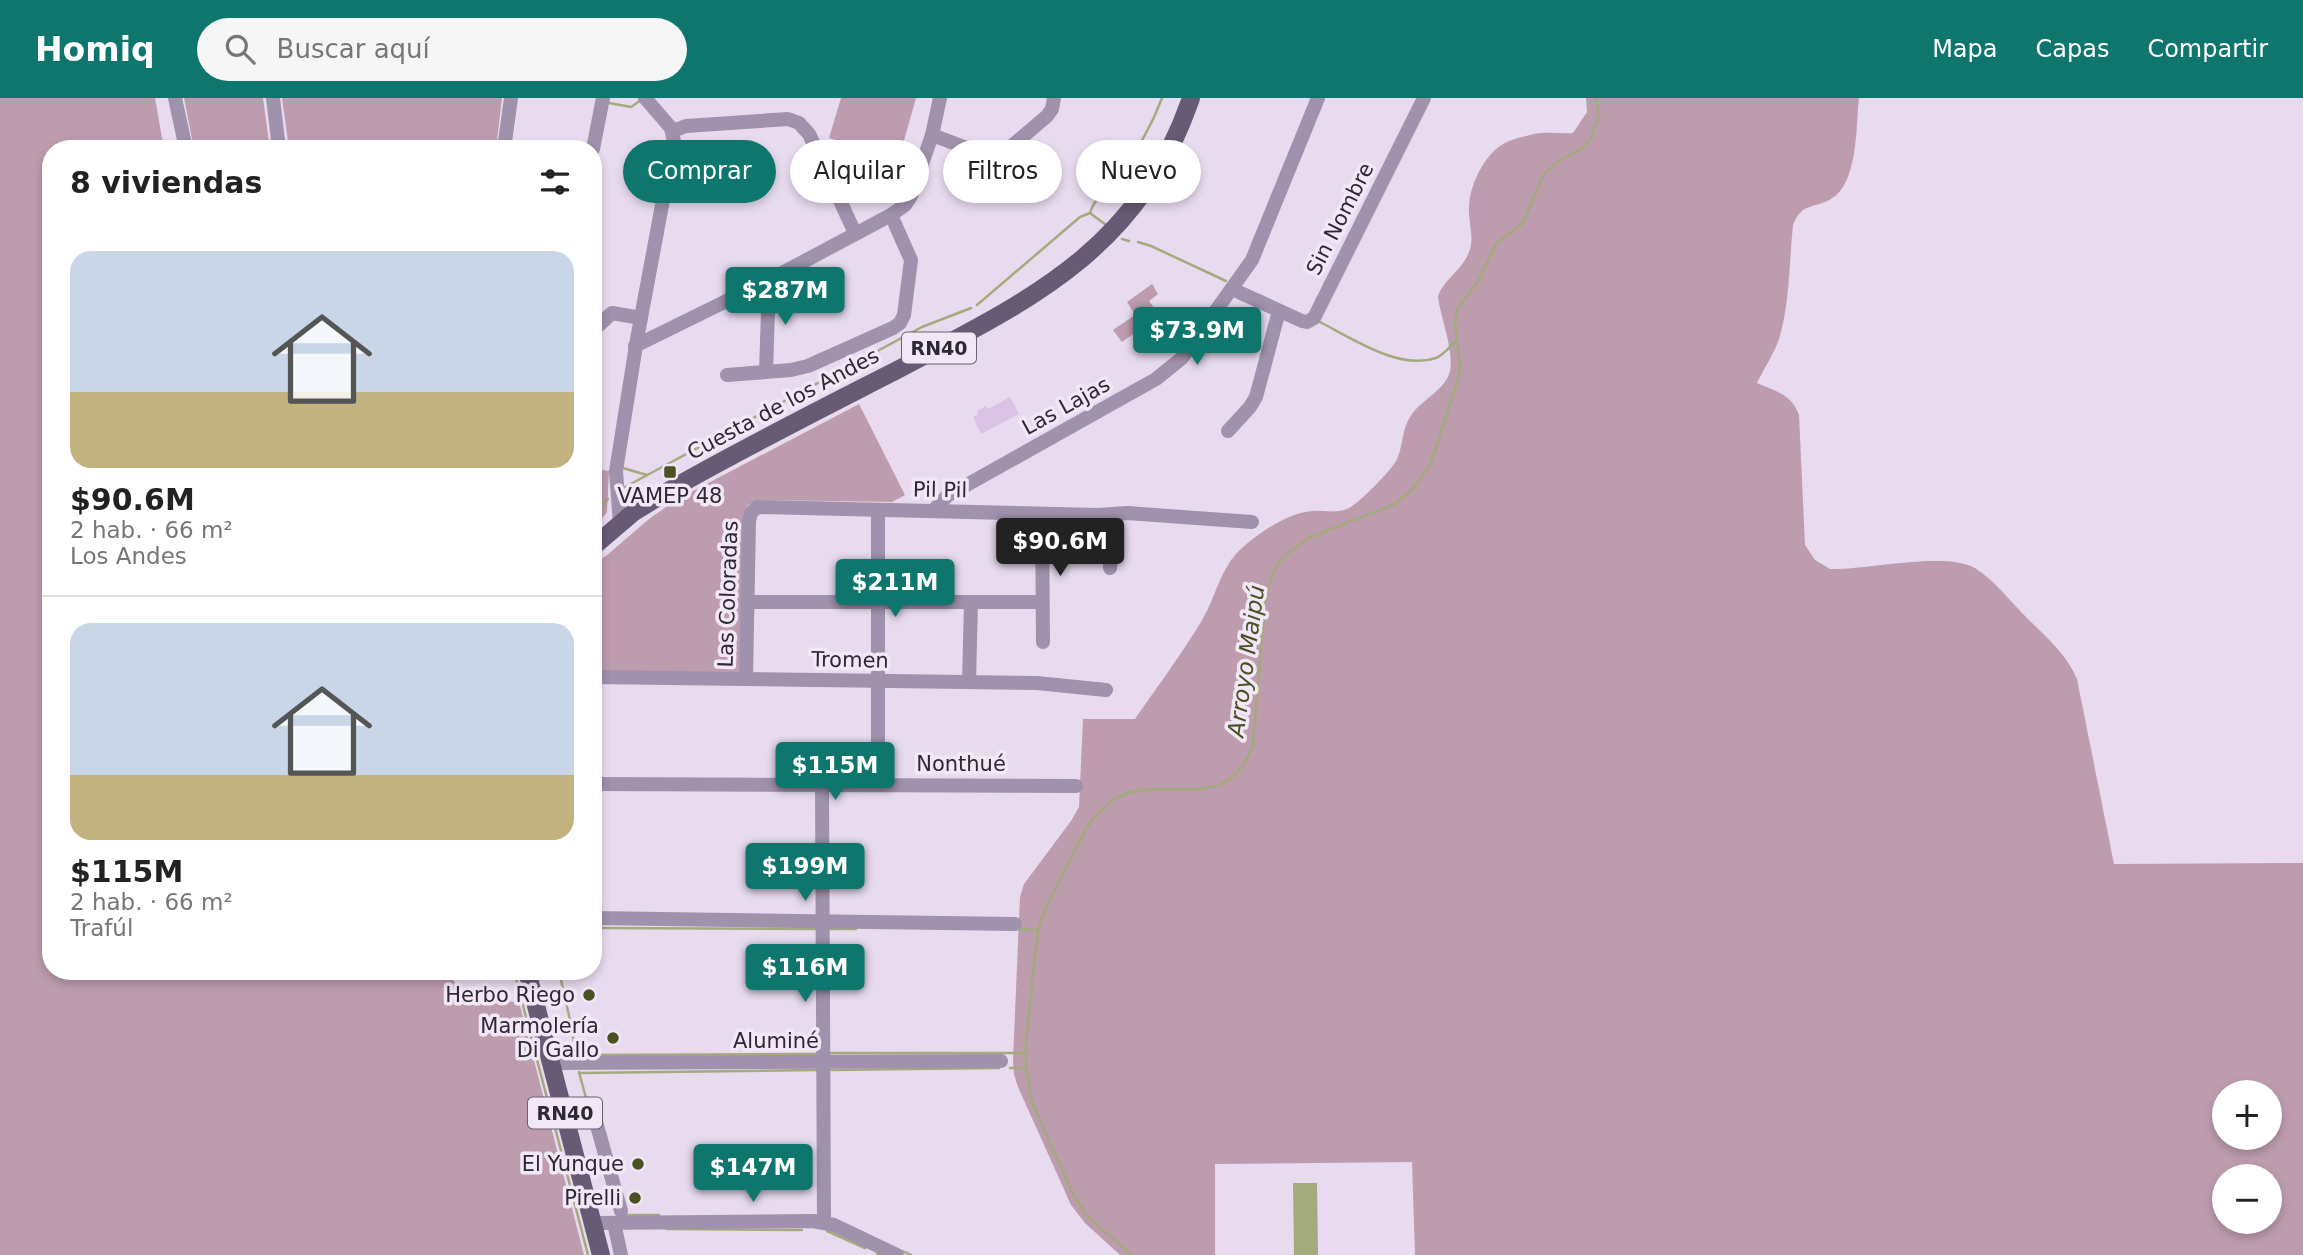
<!DOCTYPE html>
<html lang="es">
<meta charset="utf-8">
<style>
:root{--surface:#fff;--page:#f6f6f6;--text:#222;--muted:#767676;--line:#e0e0e0;--accent:#0f766e}
body{margin:0;font-family:"DejaVu Sans",sans-serif;background:var(--page);color:var(--text);height:100vh;display:flex;flex-direction:column;font-size:26px;white-space:nowrap}
*{box-sizing:border-box;margin:0}
p{font-size:23px;color:var(--muted)}
.icon{flex:none;width:38px;height:38px;fill:none;stroke:currentColor;stroke-width:2;stroke-linecap:round;stroke-linejoin:round}
.map{position:relative;flex:1;overflow:hidden}
.sheet{position:absolute;left:42px;top:42px;width:560px;height:840px;display:flex;flex-direction:column;background:var(--surface);border-radius:28px;box-shadow:0 4px 10px #0003}
.sheet>*{flex:none}
.top-card{position:absolute;left:623px;top:42px;width:665px;height:63px;display:flex;gap:14px}
.tools{position:absolute;left:2212px;top:982px;display:grid;gap:14px}
.tools a{display:grid;place-items:center;width:70px;height:70px;border-radius:50%;background:var(--surface);box-shadow:0 4px 10px #0003;font-size:35px}
.price{position:absolute;translate:-50% -60px;padding:0 16px;border-radius:7px;background:var(--accent);color:#fff;font-size:23px;line-height:46px;filter:drop-shadow(0 2px 4px #0008)}
.price::after{content:'';position:absolute;left:50%;top:42px;width:21px;height:16px;margin-left:-10px;background:inherit;clip-path:polygon(0 0,100% 0,50% 100%)}
.price.current{background:#222;color:#fff}
ul{padding:0;list-style:none}
li{display:grid;align-content:center;gap:14px;height:371px;padding:0 28px}
li+li{border-top:2px solid var(--line)}
li span{display:grid;place-items:center;height:217px;border-radius:21px;color:#555}
li>.icon{margin-inline-start:auto}
span .icon{width:126px;height:126px;fill:#fffc;stroke-width:1}
li b{font-size:30px}
h2{display:flex;justify-content:space-between;align-items:center;height:84px;padding:0 28px;font-size:30px}
.pill{padding:0 24px;border-radius:32px;background:var(--surface);box-shadow:0 4px 10px #0003;font-size:24px;line-height:63px}
.pill.current{background:var(--accent);color:#fff}
header{display:flex;align-items:center;gap:42px;box-sizing:border-box;height:98px;padding:0 35px;background:var(--accent);color:#fff}
header strong{font-size:33px}
nav{display:flex;gap:38px;margin-inline-start:auto;font-size:24px}
.search{width:490px;height:63px;background:var(--page);display:flex;align-items:center;gap:18px;box-sizing:border-box;padding:0 24px;border-radius:38px;color:var(--muted);font-size:26px}
.map>svg:first-child{display:block}
.green{fill:#bd9cae;fill-rule:evenodd}
.plaza{fill:#dbc3e6}
.water{fill:#a3aa7d}
.lines{fill:none;stroke-linecap:round;stroke-linejoin:round}
.stream{stroke:#a3aa7d;stroke-width:2.5}
.minor{stroke:#a091ac;stroke-width:14}
.major{stroke:#665a74;stroke-width:18}
.poi-dot{fill:#495121;stroke:#f2e7f7;stroke-width:2.5}
.labels{text-anchor:middle;dominant-baseline:central;stroke-width:7;stroke-linejoin:round;paint-order:stroke}
.shield{fill:#f2e7f7;stroke:#68616e;stroke-width:2}
.shield-label{font-size:19px;font-weight:bold;fill:#2d2834}
.street-label{font-size:21px;fill:#2d2834;stroke:#f2e7f7}
.poi-label{font-size:21px;fill:#2d2834;stroke:#f2e7f7;text-anchor:end}
.water-label{font-size:23px;font-style:italic;fill:#495121;stroke:#f2e7f7}
</style>
<header>
<strong>Homiq</strong>
<div class="search"><svg class="icon" aria-label="search" viewBox="0 0 24 24"><circle cx="10" cy="10" r="6"/><path d="M15 15l6 6"/></svg>Buscar aquí</div>
<nav><a>Mapa</a><a>Capas</a><a>Compartir</a></nav>
</header>
<div class="map">
<svg width="2303" height="1157" viewBox="0 0 2303 1157">
<rect width="100%" height="100%" fill="#e8dbef"/>
<g class="green">
<polygon points="0,0 155,0 164,51 51,51 51,873 448,873 465,901 519,904 584,1157 0,1157"/>
<polygon points="184,0 263,0 270,51 194,51"/>
<polygon points="282,0 502,0 496,51 289,51"/>
<polygon points="841,0 916,0 899,60 829,40"/>
<path d="M1586 0H1859C1856 28 1858 86 1831 101 1814 111 1802 104 1793 127 1789 164 1790 205 1779 241 1774 256 1764 270 1757 285 1775 293 1792 296 1799 317L1805 447 1815 462 1830 471C1867 472 1945 453 1975 470 1994 482 2010 503 2026 519 2045 538 2067 556 2077 581L2114 766 2303 765V1157H1415L1412 1064 1215 1066V1157H1120L1085 1125 1071 1107 1018 989 1014 976 1013 961 1020 799 1024 786 1071 723 1079 709 1083 621H1135C1157 589 1181 557 1201 524 1216 500 1220 469 1242 450 1260 434 1288 415 1312 413 1325 412 1337 416 1349 410 1359 405 1393 371 1397 361 1404 345 1401 332 1412 316 1423 301 1446 291 1450 273 1454 252 1441 221 1438 199 1442 182 1464 172 1470 151 1474 137 1468 123 1469 108 1470 87 1484 56 1505 45 1512 41 1522 39 1530 37 1544 33 1559 36 1573 35L1587 14ZM2224 994H2270V1040H2224ZM2224 1078H2270V1124H2224Z"/>
<polygon points="1152,186 1158,196 1149,203 1155,211 1143,220 1147,226 1122,244 1113,232 1135,217 1127,204"/>
<polygon points="859,306 905,397 892,404 760,402 748,407 744,415 741,570 739,574 593,574 593,465 606,458 649,421 676,402"/>
<polygon points="593,370 609,373 607,414 593,432"/>
</g>
<polygon class="plaza" points="1010,299 1019,316 981,336 973,319 978,316 977,313 986,308 988,311"/>
<polygon class="water" points="1293,1085 1317,1085 1318,1157 1294,1157"/>
<g class="lines">
<g class="stream">
<polyline points="609,5 631,9 641,2"/>
<polyline points="1090,115 1106,127"/>
<polyline points="1122,141 1129,143"/>
<polyline points="1138,144 1151,148 1226,183"/>
<path d="M977 207 1080 119 1090 115C1094 100 1110 88 1119 76 1137 53 1152 27 1162 0"/>
<path d="M1318 223C1350 239 1399 273 1436 260 1444 257 1450 248 1457 242"/>
<polyline points="623,370 647,377"/>
<polyline points="625,389 922,229 971,210"/>
<polyline points="593,414 608,401"/>
<polyline points="593,830 817,831"/>
<polyline points="828,831 856,831"/>
<polyline points="1017,831 1038,832"/>
<polyline points="514,873 548,1004"/>
<polyline points="559,873 572,931"/>
<polyline points="573,939 576,955 587,957 817,956"/>
<polyline points="830,955 1025,955"/>
<polyline points="1010,970 1026,970"/>
<polyline points="831,972 999,970"/>
<polyline points="579,974 590,1015"/>
<polyline points="579,975 816,972"/>
<polyline points="551,1014 588,1157"/>
<polyline points="624,1117 659,1117"/>
<polyline points="666,1131 802,1132"/>
<polyline points="827,1133 865,1150"/>
<polyline points="902,1153 911,1157"/>
<polyline points="877,1156 880,1157"/>
<path d="M1132 1157 1088 1119 1073 1096 1032 1004 1026 970V943L1038 832 1047 807 1087 729C1097 716 1108 703 1123 697 1172 678 1229 717 1253 646L1265 505 1271 480 1277 467 1286 457 1308 440 1395 406 1412 392 1431 365 1459 278 1460 266 1455 226 1457 212 1480 180 1496 146 1523 125 1544 76 1557 64 1580 52 1591 40 1599 17 1596 0"/>
</g>
<g class="minor">
<polyline points="175,0 186,51"/>
<polyline points="273,0 279,51"/>
<polyline points="673,33 686,28 788,21 799,25 809,36 855,135"/>
<polyline points="932,37 991,59 999,59 1047,18 1052,11 1054,0"/>
<polyline points="504,51 511,0"/>
<polyline points="593,51 603,0"/>
<polyline points="1232,191 1302,223 1307,224 1314,220 1424,0"/>
<polyline points="593,227 599,227 612,215 641,220"/>
<polyline points="635,248 769,182 891,117 905,107 911,98 932,37 940,0"/>
<polyline points="766,274 769,182"/>
<polyline points="727,277 791,272 808,268 893,230 900,225 904,217 911,162 891,117"/>
<polyline points="1228,333 1250,309 1256,299 1279,213"/>
<polyline points="878,412 878,687"/>
<polyline points="933,413 947,398 1156,281 1182,260 1252,162 1318,0"/>
<polyline points="1042,416 1043,544"/>
<polyline points="620,426 616,373 637,241 674,43 671,30 645,0"/>
<polyline points="1110,470 1113,417"/>
<polyline points="747,504 1042,504"/>
<polyline points="593,579 1037,585 1106,592"/>
<polyline points="746,581 749,423 751,415 757,409 1098,417 1127,415 1252,424"/>
<polyline points="969,584 971,504"/>
<polyline points="593,686 1076,688"/>
<polyline points="822,687 824,1125"/>
<polyline points="593,820 1015,826"/>
<polyline points="552,965 1001,963"/>
<polyline points="567,1024 590,1021 596,1024 621,1113"/>
<polyline points="594,1125 813,1123 834,1127 897,1157"/>
<polyline points="614,1125 621,1157"/>
</g>
<g class="major">
<path d="M593 449 634 414 675 389C749 347 825 309 901 270 1032 201 1139 151 1191 0"/>
<polyline points="527,873 601,1157"/>
</g>
</g>
<g class="poi-dot">
<rect x="663" y="367" width="14" height="14" rx="3.5"/>
<circle cx="589" cy="897" r="7"/>
<circle cx="613" cy="940" r="7"/>
<circle cx="638" cy="1066" r="7"/>
<circle cx="635" cy="1100" r="7"/>
</g>
<g class="labels">
<g class="shield">
<rect x="902" y="234.5" width="74" height="31" rx="5"/>
<rect x="528" y="999.5" width="74" height="31" rx="5"/>
</g>
<g class="shield-label">
<text x="939" y="250">RN40</text>
<text x="565" y="1015">RN40</text>
</g>
<g class="street-label">
<text transform="translate(1340 121) rotate(-63)">Sin Nombre</text>
<text transform="translate(783 306) rotate(-28)">Cuesta de los Andes</text>
<text transform="translate(1066 308) rotate(-29)">Las Lajas</text>
<text transform="translate(940 392) rotate(1)">Pil Pil</text>
<text transform="translate(728 496) rotate(-88)">Las Coloradas</text>
<text transform="translate(850 562) rotate(1)">Tromen</text>
<text x="961" y="666">Nonthué</text>
<text x="776" y="943">Aluminé</text>
</g>
<g class="poi-label">
<text x="670" y="398" text-anchor="middle">VAMEP 48</text>
<text x="575" y="897">Herbo Riego</text>
<text x="599" y="928">Marmolería<tspan x="599" dy="24">Di Gallo</tspan></text>
<text x="624" y="1066">El Yunque</text>
<text x="621" y="1100">Pirelli</text>
</g>
<g class="water-label">
<text transform="translate(1246 563) rotate(-82)">Arroyo Maipú</text>
</g>
</g>
</svg>
<div class="tools">
<a>+</a>
<a>−</a>
</div>
<b class="price" style="left:785px;top:229px">$287M</b>
<b class="price" style="left:1197px;top:269px">$73.9M</b>
<b class="price current" style="left:1060px;top:480px">$90.6M</b>
<b class="price" style="left:895px;top:521px">$211M</b>
<b class="price" style="left:835px;top:704px">$115M</b>
<b class="price" style="left:805px;top:805px">$199M</b>
<b class="price" style="left:805px;top:906px">$116M</b>
<b class="price" style="left:753px;top:1106px">$147M</b>
<div class="top-card">
<a class="pill current">Comprar</a>
<a class="pill">Alquilar</a>
<a class="pill">Filtros</a>
<a class="pill">Nuevo</a>
</div>
<section class="sheet">
<h2>8 viviendas<svg class="icon" aria-label="filters" viewBox="0 0 24 24"><path d="M4 7h16M4 17h16"/><circle cx="9" cy="7" r="2"/><circle cx="15" cy="17" r="2"/></svg></h2>
<ul>
<li><span style="background:linear-gradient(#c9d6e8 65%,#c2b280 0)"><svg class="icon" aria-label="home" viewBox="0 0 24 24"><path d="M3 11l9-7 9 7M6 9v11h12V9"/></svg></span><div><b>$90.6M</b><p>2 hab. · 66 m²</p><p>Los Andes</p></div></li>
<li><span style="background:linear-gradient(#c9d6e8 70%,#c2b280 0)"><svg class="icon" aria-label="home" viewBox="0 0 24 24"><path d="M3 11l9-7 9 7M6 9v11h12V9"/></svg></span><div><b>$115M</b><p>2 hab. · 66 m²</p><p>Trafúl</p></div></li>
</ul>
</section>
</div>
